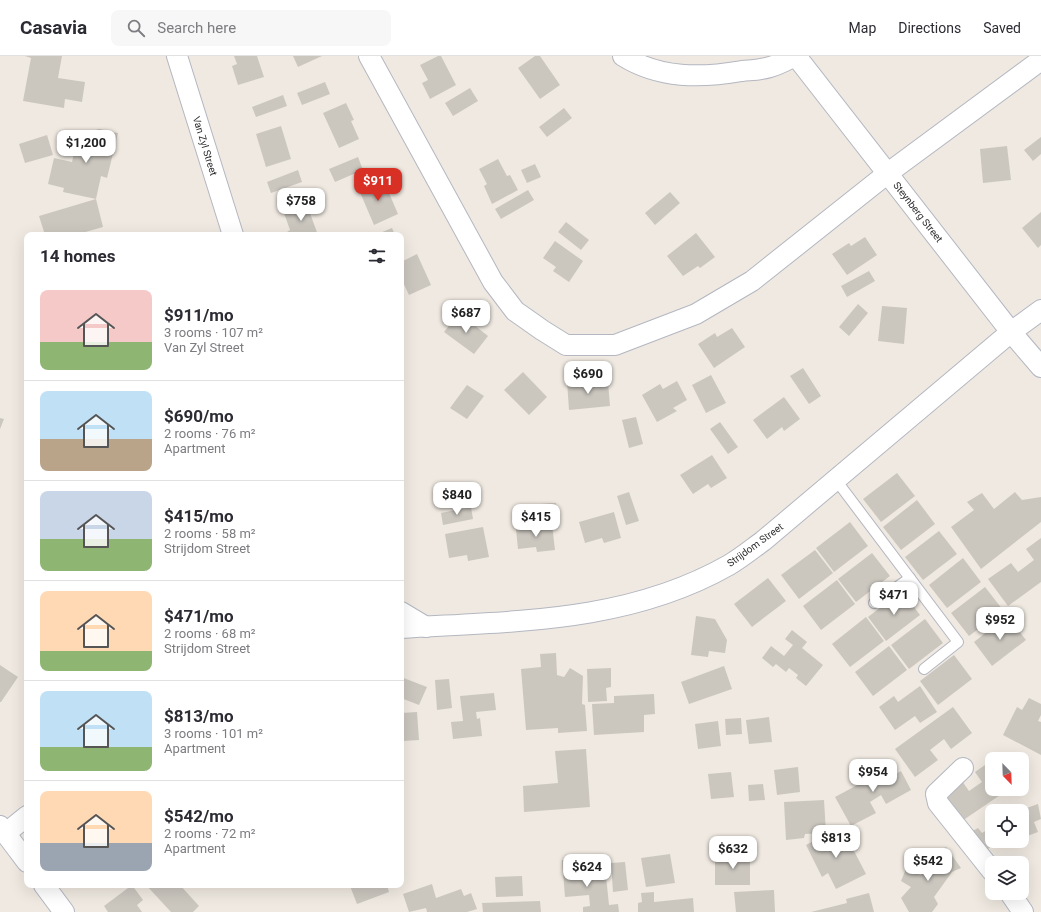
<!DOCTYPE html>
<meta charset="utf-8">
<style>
:root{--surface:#fff;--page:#f7f7f7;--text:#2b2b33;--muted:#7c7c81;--line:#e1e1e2;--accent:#d93025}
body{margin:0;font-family:Roboto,sans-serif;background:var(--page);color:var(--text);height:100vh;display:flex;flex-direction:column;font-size:15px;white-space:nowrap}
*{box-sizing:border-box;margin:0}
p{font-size:13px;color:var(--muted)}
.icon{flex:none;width:22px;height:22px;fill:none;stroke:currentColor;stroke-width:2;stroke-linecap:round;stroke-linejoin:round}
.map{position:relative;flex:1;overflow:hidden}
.details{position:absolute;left:24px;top:176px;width:380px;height:656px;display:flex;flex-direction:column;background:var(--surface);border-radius:8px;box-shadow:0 4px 16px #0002}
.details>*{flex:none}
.needle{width:26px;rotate:157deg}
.tools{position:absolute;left:985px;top:696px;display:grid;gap:8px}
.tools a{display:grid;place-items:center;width:44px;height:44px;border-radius:8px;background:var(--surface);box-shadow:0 4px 16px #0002;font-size:20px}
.price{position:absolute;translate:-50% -34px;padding:0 9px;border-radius:8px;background:#fff;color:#222;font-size:13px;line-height:26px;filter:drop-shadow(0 1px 2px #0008)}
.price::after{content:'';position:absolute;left:50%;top:24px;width:12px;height:9px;margin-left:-6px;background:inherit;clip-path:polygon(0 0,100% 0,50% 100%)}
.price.current{background:var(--accent);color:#fff}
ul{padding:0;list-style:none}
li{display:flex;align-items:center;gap:12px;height:100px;padding:0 16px}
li+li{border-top:1px solid var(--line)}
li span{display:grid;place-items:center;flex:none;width:112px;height:80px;border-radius:8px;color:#555}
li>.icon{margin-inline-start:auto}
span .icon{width:48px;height:48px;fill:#fffc;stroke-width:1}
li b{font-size:17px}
h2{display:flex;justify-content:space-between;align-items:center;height:48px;padding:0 16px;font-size:17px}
header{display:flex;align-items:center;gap:24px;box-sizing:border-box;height:56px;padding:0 20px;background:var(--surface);border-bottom:1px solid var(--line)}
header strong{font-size:19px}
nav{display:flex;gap:22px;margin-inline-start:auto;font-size:14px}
.search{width:280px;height:36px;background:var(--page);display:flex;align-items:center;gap:10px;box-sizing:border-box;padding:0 14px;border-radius:8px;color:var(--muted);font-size:15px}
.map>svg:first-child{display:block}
.building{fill:#cbc7bf}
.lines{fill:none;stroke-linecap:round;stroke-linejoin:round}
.service-casing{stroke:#b4b7c1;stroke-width:12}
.minor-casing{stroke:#b4b7c1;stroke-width:22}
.service{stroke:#fff;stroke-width:10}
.minor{stroke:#fff;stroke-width:20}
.labels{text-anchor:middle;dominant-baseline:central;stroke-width:3;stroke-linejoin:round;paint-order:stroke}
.street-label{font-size:10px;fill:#2e2e2e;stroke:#fff}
</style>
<header>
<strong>Casavia</strong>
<div class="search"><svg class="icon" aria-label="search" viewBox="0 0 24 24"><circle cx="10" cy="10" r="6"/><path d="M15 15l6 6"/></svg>Search here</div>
<nav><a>Map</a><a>Directions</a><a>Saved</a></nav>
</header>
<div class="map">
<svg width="1041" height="856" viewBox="0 0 1041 856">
<rect width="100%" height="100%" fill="#efe9e1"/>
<g class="building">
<polygon points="25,0 62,0 58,22 85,26 82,46 65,43 64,52 23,45 31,2"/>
<polygon points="234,0 257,0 264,21 238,29 232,10 237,8"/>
<polygon points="293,0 322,0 298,11"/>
<polygon points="438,0 441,0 456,29 430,43 422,27 428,24 420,9"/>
<polygon points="535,0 540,0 560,29 540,43 518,12"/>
<polygon points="325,26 330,38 302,49 297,37"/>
<polygon points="470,32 478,45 453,60 445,47"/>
<polygon points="283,39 287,50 256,61 252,51"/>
<polygon points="346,47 354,64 351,65 359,83 339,92 323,57"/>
<polygon points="564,52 572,62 547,81 539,71"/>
<polygon points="281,70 291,103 266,111 256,78"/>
<polygon points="99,73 118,77 107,122 101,120 96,143 63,136 64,132 48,128 54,102 72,106 78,80"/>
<polygon points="47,79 53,99 25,107 19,88"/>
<polygon points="1041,81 1041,98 1033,105 1024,94"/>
<polygon points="1007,90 1011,124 983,127 980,93"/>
<polygon points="358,101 363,114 335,126 329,113"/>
<polygon points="498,103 507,120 510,119 518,134 492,148 484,130 487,128 479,113"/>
<polygon points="535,108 541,121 527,127 521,114"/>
<polygon points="298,114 302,126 271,137 267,126"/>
<polygon points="383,123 398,158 374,169 359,134"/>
<polygon points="528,134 534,144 501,163 495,153"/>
<polygon points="670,136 680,147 655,169 645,157"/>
<polygon points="96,143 103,171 75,179 45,179 39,160"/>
<polygon points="307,149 318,179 288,179 287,176 290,174 284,157"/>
<polygon points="1041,156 1041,189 1038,192 1022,172"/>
<polygon points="566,166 589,184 581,194 558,176"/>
<polygon points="392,172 395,179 375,179"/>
<polygon points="696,177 715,201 700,212 698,210 683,220 667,200"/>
<polygon points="865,181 877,199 847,219 832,198 849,187 851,190"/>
<polygon points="555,185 583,205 569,226 553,215 556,211 543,202"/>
<polygon points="417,198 431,229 409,239 401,222 401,206"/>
<polygon points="869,215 875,225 847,241 841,230"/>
<polygon points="858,248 868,257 849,280 839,271"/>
<polygon points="882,250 907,252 904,288 878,285"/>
<polygon points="459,257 488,280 474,298 444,276"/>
<polygon points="732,272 745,291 714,312 698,288 715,277 717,281"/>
<polygon points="803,312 821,340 809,348 790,320"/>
<polygon points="523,316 547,341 529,359 504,334"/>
<polygon points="711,319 726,347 706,357 692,329"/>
<polygon points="591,323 591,327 608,326 610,350 569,354 567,325"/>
<polygon points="677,325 687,344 673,352 677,355 657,366 642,339 660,328 663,333"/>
<polygon points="467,329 484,340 467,363 450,352"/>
<polygon points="784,341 800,363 784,375 782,371 767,383 753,364"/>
<polygon points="636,361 643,388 629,392 622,364"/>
<polygon points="0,362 4,363 0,373"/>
<polygon points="720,366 738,391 728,398 710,373"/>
<polygon points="712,399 727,422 711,432 708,428 693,438 680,419"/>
<polygon points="897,417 915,440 881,466 863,443"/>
<polygon points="629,436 639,465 626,469 617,440"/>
<polygon points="1015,436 1022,444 1041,441 1041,466 981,513 951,471 974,454 967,446 982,437 994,453"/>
<polygon points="917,444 935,468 901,494 883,471"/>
<polygon points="556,447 557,460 528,463 527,449"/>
<polygon points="471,451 473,463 443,469 441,457"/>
<polygon points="614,456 621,482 604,487 602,482 585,487 579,466"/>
<polygon points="850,466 868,490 834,516 816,492"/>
<polygon points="552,468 555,494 537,496 536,491 518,493 516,473"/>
<polygon points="483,471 489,501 468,505 467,499 449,502 445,478"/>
<polygon points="939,475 957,498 923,524 905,501"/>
<polygon points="1041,482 1041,526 1008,550 988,523 1011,507 1018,516 1034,504 1026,493"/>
<polygon points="815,494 833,517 799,543 781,519"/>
<polygon points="872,497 890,520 856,546 838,523"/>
<polygon points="963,502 981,526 947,552 929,529"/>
<polygon points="768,522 786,545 752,571 734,548"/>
<polygon points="837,524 855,548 821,574 803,550"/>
<polygon points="985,531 1003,554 969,580 951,557"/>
<polygon points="902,535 920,559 886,585 868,561"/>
<polygon points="696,560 715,563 727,584 725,597 709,595 708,601 691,599"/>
<polygon points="1007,560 1026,584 992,610 974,586"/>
<polygon points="866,561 884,585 850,611 832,588"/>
<polygon points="925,563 943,587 909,613 891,589"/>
<polygon points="792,574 807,586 802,592 823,609 806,630 796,622 798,619 789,612 786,616 776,608 773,611 762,602 771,590 784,600 793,589 785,583"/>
<polygon points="889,590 907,614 873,640 855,616"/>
<polygon points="556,597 557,619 564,621 570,612 583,620 582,648 585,649 587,675 558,677 558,672 526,674 521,613 541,611 540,598"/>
<polygon points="954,599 972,623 938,649 920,625"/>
<polygon points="0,609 18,621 1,646 0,646"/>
<polygon points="724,610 732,633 689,648 681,626"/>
<polygon points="611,612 611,631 606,632 607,645 588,646 587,613"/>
<polygon points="401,621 427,631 419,649 401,642"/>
<polygon points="449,623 452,652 437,654 435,624"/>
<polygon points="920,630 937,656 920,667 915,660 895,674 879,651 894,640 898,646"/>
<polygon points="494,637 496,654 476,656 477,663 480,662 482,680 453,683 451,666 463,665 460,640"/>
<polygon points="654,638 655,658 644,659 644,676 594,679 592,648 614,647 614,640"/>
<polygon points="1029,642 1041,648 1041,659 1038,665 1041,666 1041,699 1003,679 1017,651 1022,654"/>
<polygon points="953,651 972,677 951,693 944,683 930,694 938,704 915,721 895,693"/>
<polygon points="417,656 419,684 403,685 403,680 401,680 401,657"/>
<polygon points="769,661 772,686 749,688 746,664"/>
<polygon points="741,662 742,678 726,679 725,663"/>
<polygon points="718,665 721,690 698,693 695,668"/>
<polygon points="586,693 590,751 524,756 523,730 558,727 555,695"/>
<polygon points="889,704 896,718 901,715 911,734 886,748 881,739 870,746 876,757 851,770 835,741 874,720 871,713"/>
<polygon points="992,704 992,733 1009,733 959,767 940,741 962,725 969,735 982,726 975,716"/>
<polygon points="798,711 800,736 777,739 774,714"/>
<polygon points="731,716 734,741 711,743 708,718"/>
<polygon points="763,728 765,744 749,745 748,729"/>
<polygon points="824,744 826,777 805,778 804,782 786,784 784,746"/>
<polygon points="1038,748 1041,763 1034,766 1038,776 1022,782 1022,755 1018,755"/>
<polygon points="992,771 992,785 1001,785 981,797 969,777 978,772 982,777"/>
<polygon points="836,773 847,794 852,791 866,818 836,833 828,817 822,821 806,789"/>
<polygon points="1003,785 1012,785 1004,788"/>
<polygon points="946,791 961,812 952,816 934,841 938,848 932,856 909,856 901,842 911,831 901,825 906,813 921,819 934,797"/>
<polygon points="670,798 675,827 646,831 641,802"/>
<polygon points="750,798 750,829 715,829 715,799"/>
<polygon points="581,803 583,822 606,820 609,849 618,848 619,856 583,856 583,851 590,850 589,839 565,841 562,804"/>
<polygon points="625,806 628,834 613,836 611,807"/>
<polygon points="522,820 523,840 496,841 495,821"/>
<polygon points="432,828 436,842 461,833 464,840 471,837 477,853 467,856 427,856 426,852 409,856 403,838"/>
<polygon points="132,829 143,844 137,849 142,856 108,856 104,850"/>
<polygon points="146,829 180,829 199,850 193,856 171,856"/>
<polygon points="387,829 389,836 357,848 350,830"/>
<polygon points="774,834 775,856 736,856 734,836"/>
<polygon points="654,836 654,846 693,842 694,856 638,856 638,847 642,846 641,837"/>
<polygon points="869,837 874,856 811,856 847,847 846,843"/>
<polygon points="540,845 541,856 483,856 482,847"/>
</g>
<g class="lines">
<g class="service-casing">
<g id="service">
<polyline points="836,424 958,586 924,613"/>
<polyline points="874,547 910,522"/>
</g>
</g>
<g class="minor-casing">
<g id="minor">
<polyline points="177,0 233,179"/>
<polyline points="369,0 493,226 515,255 542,274 566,289 615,289 696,258 752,225 888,117 1041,4"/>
<path d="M623 0C660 23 701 22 742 15 751 14 761 14 770 11 778 9 787 4 795 0"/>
<polyline points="796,0 1011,276 1041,311"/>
<polyline points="401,556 426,571"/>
<path d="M401 572C514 565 627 567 729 509 741 502 752 493 763 485L1011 276 1041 254"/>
<polyline points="963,712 936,738 938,747 992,815"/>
<polyline points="0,770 27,806"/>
<polyline points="6,777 27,760"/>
<polyline points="44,829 64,856"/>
<polyline points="1010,837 1023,856"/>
</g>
</g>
<use href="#service" class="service"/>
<use href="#minor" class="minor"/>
</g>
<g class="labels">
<g class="street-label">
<text transform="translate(205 90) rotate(73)">Van Zyl Street</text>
<text transform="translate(918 156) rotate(52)">Steynberg Street</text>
<text transform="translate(755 489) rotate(-36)">Strijdom Street</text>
</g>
</g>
</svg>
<div class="tools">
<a><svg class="needle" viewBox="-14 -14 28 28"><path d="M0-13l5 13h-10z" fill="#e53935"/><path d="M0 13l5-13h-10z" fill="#7c7c81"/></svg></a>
<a><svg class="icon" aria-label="locate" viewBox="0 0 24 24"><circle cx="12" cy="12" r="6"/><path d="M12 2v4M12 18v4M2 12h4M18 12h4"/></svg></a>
<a><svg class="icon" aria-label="layers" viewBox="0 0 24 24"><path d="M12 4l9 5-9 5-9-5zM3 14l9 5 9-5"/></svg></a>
</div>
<b class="price" style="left:86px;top:108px">$1,200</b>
<b class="price current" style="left:378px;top:146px">$911</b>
<b class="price" style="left:301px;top:166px">$758</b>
<b class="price" style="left:466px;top:278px">$687</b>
<b class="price" style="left:588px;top:339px">$690</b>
<b class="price" style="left:457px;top:460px">$840</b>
<b class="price" style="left:536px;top:482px">$415</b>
<b class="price" style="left:894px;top:560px">$471</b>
<b class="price" style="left:1000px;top:585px">$952</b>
<b class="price" style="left:873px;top:737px">$954</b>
<b class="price" style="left:836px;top:803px">$813</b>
<b class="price" style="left:733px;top:814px">$632</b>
<b class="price" style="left:928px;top:826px">$542</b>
<b class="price" style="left:587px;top:832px">$624</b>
<section class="details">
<h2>14 homes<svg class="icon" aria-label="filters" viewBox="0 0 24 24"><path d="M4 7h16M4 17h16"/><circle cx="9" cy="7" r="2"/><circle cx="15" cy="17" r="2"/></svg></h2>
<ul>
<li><span style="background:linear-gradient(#f6c9c9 65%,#8fb573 0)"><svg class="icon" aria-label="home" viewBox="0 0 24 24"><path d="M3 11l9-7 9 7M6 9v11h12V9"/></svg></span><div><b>$911/mo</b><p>3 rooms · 107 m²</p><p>Van Zyl Street</p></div></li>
<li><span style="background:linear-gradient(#bfe0f5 60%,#b9a48a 0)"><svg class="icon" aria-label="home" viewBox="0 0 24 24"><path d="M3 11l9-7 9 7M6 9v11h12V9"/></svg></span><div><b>$690/mo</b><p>2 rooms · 76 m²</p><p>Apartment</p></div></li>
<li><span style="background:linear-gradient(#c9d6e8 60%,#8fb573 0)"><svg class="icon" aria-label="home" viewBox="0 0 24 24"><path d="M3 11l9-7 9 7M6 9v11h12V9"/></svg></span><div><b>$415/mo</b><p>2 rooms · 58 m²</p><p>Strijdom Street</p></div></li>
<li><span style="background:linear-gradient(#ffd9b3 75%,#8fb573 0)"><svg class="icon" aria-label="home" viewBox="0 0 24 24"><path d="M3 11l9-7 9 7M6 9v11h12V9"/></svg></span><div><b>$471/mo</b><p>2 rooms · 68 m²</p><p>Strijdom Street</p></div></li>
<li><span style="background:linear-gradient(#bfe0f5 70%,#8fb573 0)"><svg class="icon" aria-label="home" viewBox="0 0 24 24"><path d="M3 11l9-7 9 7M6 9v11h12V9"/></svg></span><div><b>$813/mo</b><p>3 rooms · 101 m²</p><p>Apartment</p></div></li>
<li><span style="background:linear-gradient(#ffd9b3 65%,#9aa5b1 0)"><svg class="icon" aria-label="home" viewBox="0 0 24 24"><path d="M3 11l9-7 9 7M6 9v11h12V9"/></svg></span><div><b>$542/mo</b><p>2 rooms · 72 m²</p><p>Apartment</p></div></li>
</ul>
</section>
</div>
